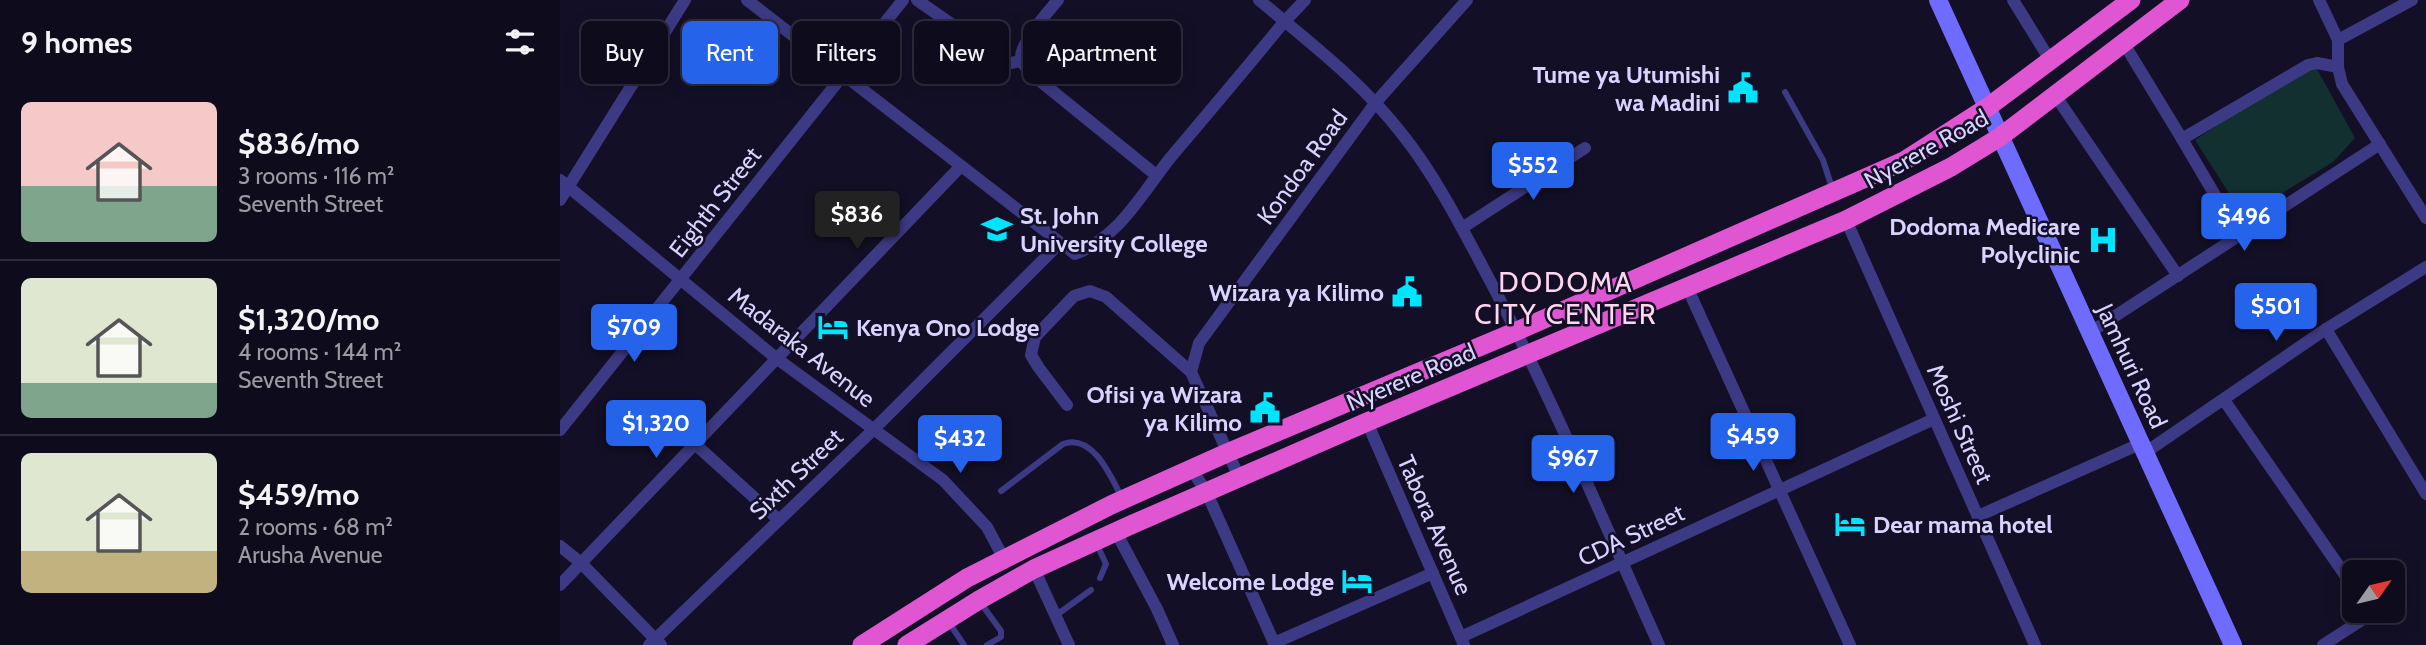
<!DOCTYPE html>
<meta charset="utf-8">
<style>
:root{--surface:#0e0b1c;--page:#171425;--text:#f1f3f6;--muted:#9b9ba3;--line:#2e2b3b;--accent:#2563eb}
body{margin:0;font-family:Cabin,sans-serif;background:var(--page);color:var(--text);height:100vh;display:flex;flex-direction:column;font-size:26px;white-space:nowrap}
*{box-sizing:border-box;margin:0}
p{font-size:23px;color:var(--muted)}
.icon{flex:none;width:38px;height:38px;fill:none;stroke:currentColor;stroke-width:2;stroke-linecap:round;stroke-linejoin:round}
.map{position:relative;flex:1;overflow:hidden}
.details{display:flex;flex-direction:column;background:var(--surface);width:560px}
.details>*{flex:none}
.guide{position:absolute;left:21px;top:21px;width:665px;height:63px;display:flex;gap:14px}
.needle{width:46px;rotate:56deg}
.fabs{position:absolute;left:1782px;top:560px;display:grid;gap:14px}
.fabs a{display:grid;place-items:center;width:63px;height:63px;border-radius:10px;background:var(--surface);box-shadow:0 4px 18px #0003,0 0 0 2px var(--line);font-size:35px}
.price{position:absolute;translate:-50% -60px;padding:0 16px;border-radius:7px;background:var(--accent);color:#fff;font-size:23px;line-height:46px;filter:drop-shadow(0 2px 4px #0008)}
.price::after{content:'';position:absolute;left:50%;top:42px;width:21px;height:16px;margin-left:-10px;background:inherit;clip-path:polygon(0 0,100% 0,50% 100%)}
.price.current{background:#222;color:#fff}
ul{padding:0;list-style:none}
li{display:flex;align-items:center;gap:21px;height:175px;padding:0 21px}
li+li{border-top:2px solid var(--line)}
li span{display:grid;place-items:center;flex:none;width:196px;height:140px;border-radius:10px;color:#555}
li>.icon{margin-inline-start:auto}
span .icon{width:84px;height:84px;fill:#fffc;stroke-width:1}
li b{font-size:30px}
h2{display:flex;justify-content:space-between;align-items:center;height:84px;padding:0 21px;font-size:30px}
.tag{padding:0 24px;border-radius:10px;background:var(--surface);box-shadow:0 4px 18px #0003,0 0 0 2px var(--line);font-size:24px;line-height:63px}
.tag.current{background:var(--accent);color:#fff}
main{display:flex;flex:1;min-height:0}
.map>svg:first-child{display:block}
.green{fill:#12302f}
.lines{fill:none;stroke-linecap:round;stroke-linejoin:round}
.service{stroke:#3d3a85;stroke-width:6}
.minor{stroke:#3d3a85;stroke-width:12}
.secondary{stroke:#6f6bff;stroke-width:18}
.trunk{stroke:#e055d1;stroke-width:19}
.labels{text-anchor:middle;dominant-baseline:central;stroke-width:5;stroke-linejoin:round;paint-order:stroke}
.poi-label{font-size:24px;font-weight:bold;fill:#d9d4ff;stroke:#130f26;text-anchor:end}
.street-label{font-size:24px;fill:#d9d4ff;stroke:#130f26}
.quarter-label{font-size:28px;letter-spacing:2px;fill:#ffd6f0;stroke:#130f26}
</style>
<main>
<section class="details">
<h2>9 homes<svg class="icon" aria-label="filters" viewBox="0 0 24 24"><path d="M4 7h16M4 17h16"/><circle cx="9" cy="7" r="2"/><circle cx="15" cy="17" r="2"/></svg></h2>
<ul>
<li><span style="background:linear-gradient(#f6c9c9 60%,#7fa58c 0)"><svg class="icon" aria-label="home" viewBox="0 0 24 24"><path d="M3 11l9-7 9 7M6 9v11h12V9"/></svg></span><div><b>$836/mo</b><p>3 rooms · 116 m²</p><p>Seventh Street</p></div></li>
<li><span style="background:linear-gradient(#dfe7d0 75%,#7fa58c 0)"><svg class="icon" aria-label="home" viewBox="0 0 24 24"><path d="M3 11l9-7 9 7M6 9v11h12V9"/></svg></span><div><b>$1,320/mo</b><p>4 rooms · 144 m²</p><p>Seventh Street</p></div></li>
<li><span style="background:linear-gradient(#dfe7d0 70%,#c2b280 0)"><svg class="icon" aria-label="home" viewBox="0 0 24 24"><path d="M3 11l9-7 9 7M6 9v11h12V9"/></svg></span><div><b>$459/mo</b><p>2 rooms · 68 m²</p><p>Arusha Avenue</p></div></li>
</ul>
</section>
<div class="map">
<svg width="1866" height="645" viewBox="0 0 1866 645">
<rect width="100%" height="100%" fill="#130f26"/>
<polygon class="green" points="1749,69 1757,69 1795,138 1773,162 1686,215 1679,209 1635,140 1723,81"/>
<g class="lines">
<g class="service">
<polyline points="1225,92 1263,160 1273,191"/>
<path d="M441 491 503 444C533 433 551 477 562 498"/>
<polyline points="537,545 546,564 540,578"/>
<polyline points="420,602 441,631 441,637 427,645"/>
<polyline points="495,616 531,590"/>
<polyline points="388,621 404,645"/>
</g>
<g class="minor">
<path d="M187 0 515 254C560 237 582 193 611 157 649 112 687 67 724 22L745 0"/>
<polyline points="357,0 446,62 451,63 461,61"/>
<path d="M498 0C488 12 460 43 461 58 461 63 466 67 469 72L596 175"/>
<path d="M699 0C749 42 802 82 842 134 875 175 902 228 927 275 991 395 1043 521 1099 645"/>
<polyline points="1453,0 1490,60"/>
<polyline points="1759,0 1778,40 1778,67 1782,84 1866,218"/>
<polyline points="1778,40 1852,0"/>
<polyline points="1563,42 1622,139 1748,65 1757,63 1778,67"/>
<polyline points="1495,95 1618,276"/>
<polyline points="1622,139 1679,236"/>
<polyline points="0,180 216,358 383,480 427,527 444,559"/>
<polyline points="0,200 125,0"/>
<polyline points="1286,220 1475,645"/>
<polyline points="902,228 1025,148"/>
<polyline points="1127,287 1290,645"/>
<polyline points="1766,329 1866,494"/>
<polyline points="1529,333 1820,144"/>
<polyline points="631,372 639,343 816,102 907,0"/>
<polyline points="1664,400 1794,588"/>
<polyline points="507,405 479,368 471,355 475,337 514,296 530,291 546,297 631,372 679,477"/>
<polyline points="807,422 904,645"/>
<polyline points="0,430 343,0"/>
<polyline points="135,444 219,520"/>
<polyline points="1586,452 1766,329 1866,267"/>
<polyline points="631,469 646,491 715,645"/>
<polyline points="1418,516 1582,443"/>
<polyline points="556,532 597,609 613,645"/>
<polyline points="0,546 21,563 101,645"/>
<polyline points="474,569 509,645"/>
<polyline points="0,585 401,166"/>
<polyline points="901,637 1374,419"/>
<polyline points="714,643 873,573"/>
<polyline points="89,645 314,429 500,243"/>
<polyline points="1763,645 1808,616 1807,611"/>
</g>
<polyline class="secondary" points="1378,0 1673,645"/>
<g class="trunk">
<polyline points="302,645 407,578 551,505 667,453 957,331 1344,161 1428,107 1571,0"/>
<polyline points="347,645 419,600 474,569 573,524 807,422 1286,220 1391,167 1440,137 1620,0"/>
</g>
</g>
<defs>
<g id="civic-bare" transform="scale(2.415)"><path d="M-.6-6.5H3V-4.5H.6V-3L4-1V1h2V6H-6V1h2V-1L-.6-3ZM-1.2 2.5V6h2.4V2.5Z" fill="#00e5ff" stroke="#130f26" stroke-width="2.5" paint-order="stroke"/></g>
<g id="university-bare" transform="scale(2.415)"><path d="M0-5L7-2L0 1L-7-2ZM-4 1L0 2.5L4 1V4Q0 6-4 4Z" fill="#00e5ff" stroke="#130f26" stroke-width="2.5" paint-order="stroke"/></g>
<g id="hospital-bare" transform="scale(2.415)"><path d="M-5-5h3v3.5h4V-5h3V5h-3V1.5h-4V5h-3Z" fill="#00e5ff" stroke="#130f26" stroke-width="2.5" paint-order="stroke"/></g>
<g id="hotel-bare" transform="scale(2.415)"><path d="M-6-4.5h1.5V1H6V5H4.5V3h-9V5H-6ZM-4 0a1.8 1.8 0 1 1 3.6 0ZM.5 0V-2.5h3Q6-2.5 6 0Z" fill="#00e5ff" stroke="#130f26" stroke-width="2.5" paint-order="stroke"/></g>
</defs>
<g fill-rule="evenodd">
<use href="#civic-bare" x="1183" y="88"/>
<use href="#university-bare" x="437" y="229"/>
<use href="#hospital-bare" x="1543" y="240"/>
<use href="#civic-bare" x="847" y="292"/>
<use href="#hotel-bare" x="273" y="327"/>
<use href="#civic-bare" x="705" y="408"/>
<use href="#hotel-bare" x="1290" y="524"/>
<use href="#hotel-bare" x="797" y="581"/>
</g>
<g class="labels">
<g class="poi-label">
<text x="1160" y="74">Tume ya Utumishi<tspan x="1160" dy="28">wa Madini</tspan></text>
<text x="460" y="215" text-anchor="start">St. John<tspan x="460" dy="28">University College</tspan></text>
<text x="1520" y="226">Dodoma Medicare<tspan x="1520" dy="28">Polyclinic</tspan></text>
<text x="824" y="292">Wizara ya Kilimo</text>
<text x="296" y="327" text-anchor="start">Kenya Ono Lodge</text>
<text x="682" y="394">Ofisi ya Wizara<tspan x="682" dy="28">ya Kilimo</tspan></text>
<text x="1313" y="524" text-anchor="start">Dear mama hotel</text>
<text x="774" y="581">Welcome Lodge</text>
</g>
<g class="street-label">
<text transform="translate(1366 149) rotate(-29)">Nyerere Road</text>
<text transform="translate(742 167) rotate(-54)">Kondoa Road</text>
<text transform="translate(155 202) rotate(-52)">Eighth Street</text>
<text transform="translate(242 347) rotate(38)">Madaraka Avenue</text>
<text transform="translate(1572 366) rotate(65)">Jamhuri Road</text>
<text transform="translate(851 377) rotate(-23)">Nyerere Road</text>
<text transform="translate(1400 424) rotate(66)">Moshi Street</text>
<text transform="translate(236 474) rotate(-44)">Sixth Street</text>
<text transform="translate(875 525) rotate(66)">Tabora Avenue</text>
<text transform="translate(1071 535) rotate(-25)">CDA Street</text>
</g>
<g class="quarter-label">
<text x="1006" y="282">DODOMA<tspan x="1006" dy="32">CITY CENTER</tspan></text>
</g>
</g>
</svg>
<div class="fabs">
<a><svg class="needle" viewBox="-14 -14 28 28"><path d="M0-13l5 13h-10z" fill="#e53935"/><path d="M0 13l5-13h-10z" fill="#9b9ba3"/></svg></a>
</div>
<b class="price" style="left:973px;top:202px">$552</b>
<b class="price current" style="left:297px;top:251px">$836</b>
<b class="price" style="left:1684px;top:253px">$496</b>
<b class="price" style="left:1716px;top:343px">$501</b>
<b class="price" style="left:74px;top:364px">$709</b>
<b class="price" style="left:96px;top:460px">$1,320</b>
<b class="price" style="left:1193px;top:473px">$459</b>
<b class="price" style="left:400px;top:475px">$432</b>
<b class="price" style="left:1013px;top:495px">$967</b>
<div class="guide">
<a class="tag">Buy</a>
<a class="tag current">Rent</a>
<a class="tag">Filters</a>
<a class="tag">New</a>
<a class="tag">Apartment</a>
</div>
</div>
</main>
